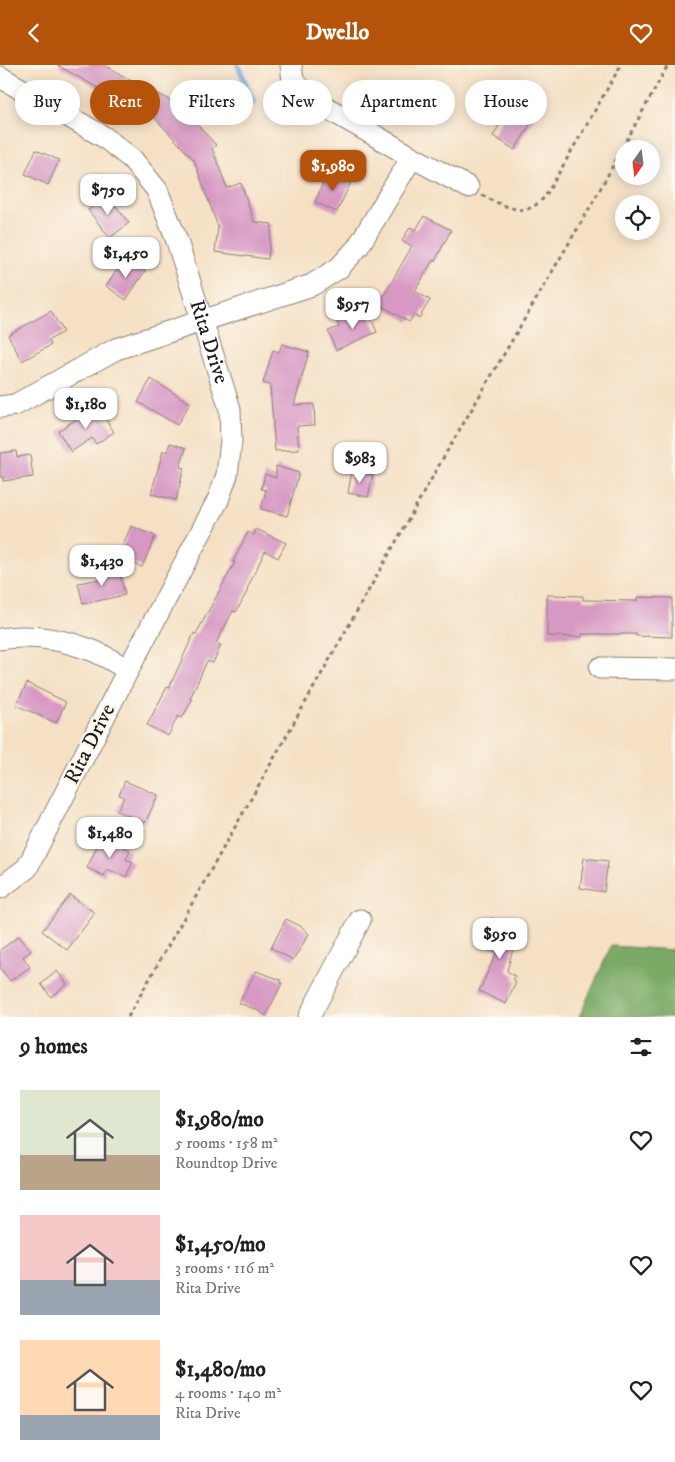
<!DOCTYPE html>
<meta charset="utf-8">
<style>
:root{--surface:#fff;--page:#f2f2f2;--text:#202124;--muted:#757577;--accent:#b45309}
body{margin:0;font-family:"IM FELL DW Pica",serif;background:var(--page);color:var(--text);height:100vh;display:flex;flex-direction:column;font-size:19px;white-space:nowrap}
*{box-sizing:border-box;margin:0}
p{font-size:16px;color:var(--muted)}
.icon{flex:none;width:28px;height:28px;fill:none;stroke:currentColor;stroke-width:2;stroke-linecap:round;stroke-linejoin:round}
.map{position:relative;height:952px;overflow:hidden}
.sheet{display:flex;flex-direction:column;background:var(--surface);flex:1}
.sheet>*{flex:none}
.top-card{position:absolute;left:15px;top:15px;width:645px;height:45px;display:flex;gap:10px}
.needle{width:32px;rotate:194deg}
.tools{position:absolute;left:615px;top:75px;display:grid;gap:10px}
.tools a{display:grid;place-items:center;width:45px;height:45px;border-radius:50%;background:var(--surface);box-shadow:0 2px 12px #0003;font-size:25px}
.price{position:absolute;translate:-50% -42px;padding:0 11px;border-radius:10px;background:#fff;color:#222;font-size:16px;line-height:32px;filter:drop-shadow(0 1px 2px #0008)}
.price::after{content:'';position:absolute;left:50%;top:30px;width:15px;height:11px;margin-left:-8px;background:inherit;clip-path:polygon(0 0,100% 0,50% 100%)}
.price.on{background:var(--accent);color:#fff}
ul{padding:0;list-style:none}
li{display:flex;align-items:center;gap:15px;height:125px;padding:0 20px}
li span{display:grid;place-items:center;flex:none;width:140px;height:100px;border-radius:0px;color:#555}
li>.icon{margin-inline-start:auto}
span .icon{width:60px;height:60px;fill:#fffc;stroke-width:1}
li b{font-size:21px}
h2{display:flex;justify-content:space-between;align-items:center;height:60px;padding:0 20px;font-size:21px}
.pill{padding:0 18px;border-radius:22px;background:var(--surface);box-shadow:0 2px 12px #0003;font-size:18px;line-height:45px}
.pill.on{background:var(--accent);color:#fff}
header{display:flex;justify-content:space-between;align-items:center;height:65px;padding:0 20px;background:var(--accent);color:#fff;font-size:22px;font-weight:800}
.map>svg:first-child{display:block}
.forest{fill:#7aaa65;stroke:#4b6340}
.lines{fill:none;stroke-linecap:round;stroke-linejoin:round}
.stream{stroke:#76a5e0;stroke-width:5.5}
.building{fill:#d799c4}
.minor-casing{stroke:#887e70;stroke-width:23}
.path{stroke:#887e70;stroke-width:3;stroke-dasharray:4 4;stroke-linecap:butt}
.minor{stroke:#fff;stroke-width:21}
.labels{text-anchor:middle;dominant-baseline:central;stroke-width:5;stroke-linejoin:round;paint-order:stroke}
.street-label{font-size:21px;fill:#1c1c1c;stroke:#fbf7ec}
</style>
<header><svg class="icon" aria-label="back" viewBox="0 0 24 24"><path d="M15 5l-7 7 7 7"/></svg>Dwello<svg class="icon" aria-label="heart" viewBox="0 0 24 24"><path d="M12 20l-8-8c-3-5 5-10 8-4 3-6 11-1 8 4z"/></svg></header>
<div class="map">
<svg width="675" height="952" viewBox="0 0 675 952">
<rect width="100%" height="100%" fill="#fbf7ec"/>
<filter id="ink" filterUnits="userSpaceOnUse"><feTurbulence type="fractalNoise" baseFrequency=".02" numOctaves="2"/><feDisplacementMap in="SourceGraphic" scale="10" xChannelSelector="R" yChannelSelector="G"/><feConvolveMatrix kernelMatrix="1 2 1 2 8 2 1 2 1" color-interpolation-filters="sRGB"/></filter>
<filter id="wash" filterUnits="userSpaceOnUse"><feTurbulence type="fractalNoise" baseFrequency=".0096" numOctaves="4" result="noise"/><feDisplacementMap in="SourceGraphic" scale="20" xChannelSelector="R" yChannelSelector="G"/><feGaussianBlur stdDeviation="1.12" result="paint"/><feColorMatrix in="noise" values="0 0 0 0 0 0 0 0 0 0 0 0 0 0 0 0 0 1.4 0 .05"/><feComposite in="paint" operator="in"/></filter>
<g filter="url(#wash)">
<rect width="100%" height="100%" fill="#f5e0c4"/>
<polygon class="forest" points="611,881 675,885 675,952 579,952"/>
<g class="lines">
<polyline class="stream" points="238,0 254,38"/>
</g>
<g id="blocks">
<g class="building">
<polygon points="57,0 105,0 153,29 155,27 180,41 216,80 212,83 227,123 241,118 254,157 272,159 268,194 215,187 218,162 194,95 152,50 149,55 120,38 121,36"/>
<polygon points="511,40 534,53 515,85 493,71"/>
<polygon points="36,85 59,95 48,120 25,109"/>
<polygon points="328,107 351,117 337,147 315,137"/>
<polygon points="107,130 129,158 110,173 88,145"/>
<polygon points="424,151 451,165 435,196 433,195 415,226 430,235 419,253 414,250 409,257 379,239 412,181 402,176 410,162 416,165"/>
<polygon points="125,193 145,206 126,235 106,221"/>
<polygon points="367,244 377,267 336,285 328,266 339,262 337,257"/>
<polygon points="51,246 63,267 49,275 51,280 22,296 8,270"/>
<polygon points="282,279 309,287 294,340 314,339 315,360 297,361 299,385 275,386 270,320 263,318 273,285 279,287"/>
<polygon points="151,314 190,338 177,360 138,337"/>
<polygon points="97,341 114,367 96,379 92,373 71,387 58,366"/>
<polygon points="170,378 186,383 180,402 184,403 176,435 151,429 163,386 167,387"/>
<polygon points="16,386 17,392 30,390 33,412 3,416 3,412 0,412 0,388"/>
<polygon points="276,401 299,408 287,451 261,444 266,425 261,424 265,409 276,413"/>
<polygon points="352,406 373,410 368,432 348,428"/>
<polygon points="131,461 155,471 142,502 118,492"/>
<polygon points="256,464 286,478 278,493 265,486 247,524 248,525 236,547 233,546 216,578 221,580 213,598 207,596 190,634 192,635 182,653 178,651 168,671 147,660 167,622 169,623 194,568 196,569 235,497 233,497 248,467 254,470"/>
<polygon points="119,504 125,530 83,539 78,518 100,514 99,508"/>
<polygon points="547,530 583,531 583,535 637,536 637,532 672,533 672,572 636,571 636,569 582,569 582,572 547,571"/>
<polygon points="27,618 66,637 56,658 16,640"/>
<polygon points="125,716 158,730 145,758 117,746 124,732 119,730"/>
<polygon points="101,772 130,785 126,794 133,797 126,812 107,804 104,811 87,803"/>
<polygon points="584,793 608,796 604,827 580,823"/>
<polygon points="70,830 95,848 67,885 42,866"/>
<polygon points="491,853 519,861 507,906 515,911 513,914 516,916 506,939 479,926 498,884 484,880"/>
<polygon points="286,854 302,862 309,869 293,895 271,883"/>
<polygon points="19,871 31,886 23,892 30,902 10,916 0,903 0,885"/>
<polygon points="57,906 67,919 51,932 41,919"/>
<polygon points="256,906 281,915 280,917 282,918 266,951 257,945 239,938"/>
</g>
</g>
</g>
<g filter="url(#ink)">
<use href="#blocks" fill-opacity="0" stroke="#887e70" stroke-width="1"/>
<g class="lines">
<g class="minor-casing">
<g id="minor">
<polyline points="291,0 293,16 308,32 412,92 468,122"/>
<path id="s1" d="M0 12 104 72 132 94 157 125 177 176 230 344 231 376 227 410 218 435 128 605 27 803 0 823"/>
<polyline points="0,342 15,340 116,284 312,220 339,203 358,182 412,92"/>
<path d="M0 574C31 569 61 574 91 585 104 590 116 598 128 605"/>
<polyline points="600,603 675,604"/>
<polyline points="309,952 360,855"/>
</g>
</g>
<g class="path">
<path d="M482 130C495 137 519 150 532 142 537 140 541 135 545 132L621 0"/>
<polyline points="128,952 442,395 593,137 668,0"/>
</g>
<use href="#minor" class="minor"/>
</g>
</g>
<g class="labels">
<g class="street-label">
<text stroke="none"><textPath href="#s1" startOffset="356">Rita Drive</textPath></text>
<text transform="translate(90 679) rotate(-63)">Rita Drive</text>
</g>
</g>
</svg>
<div class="tools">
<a><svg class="needle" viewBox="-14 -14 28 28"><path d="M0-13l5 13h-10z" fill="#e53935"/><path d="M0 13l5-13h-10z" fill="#757577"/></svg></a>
<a><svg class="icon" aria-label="locate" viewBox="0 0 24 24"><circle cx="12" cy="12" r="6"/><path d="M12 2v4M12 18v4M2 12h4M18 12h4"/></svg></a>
</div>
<b class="price on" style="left:333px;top:127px">$1,980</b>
<b class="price" style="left:108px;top:151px">$750</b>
<b class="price" style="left:126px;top:214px">$1,450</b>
<b class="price" style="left:353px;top:265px">$957</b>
<b class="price" style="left:86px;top:365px">$1,180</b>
<b class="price" style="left:360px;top:419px">$983</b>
<b class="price" style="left:102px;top:522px">$1,430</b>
<b class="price" style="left:110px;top:794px">$1,480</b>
<b class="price" style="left:500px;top:895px">$950</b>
<div class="top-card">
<a class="pill">Buy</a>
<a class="pill on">Rent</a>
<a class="pill">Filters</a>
<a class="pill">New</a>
<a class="pill">Apartment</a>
<a class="pill">House</a>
</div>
</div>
<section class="sheet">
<h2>9 homes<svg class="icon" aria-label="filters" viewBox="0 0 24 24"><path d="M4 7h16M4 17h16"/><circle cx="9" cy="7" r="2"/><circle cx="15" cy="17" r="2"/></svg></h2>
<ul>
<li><span style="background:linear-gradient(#dfe7d0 65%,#b9a48a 0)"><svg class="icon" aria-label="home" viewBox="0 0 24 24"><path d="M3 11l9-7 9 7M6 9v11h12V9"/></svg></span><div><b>$1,980/mo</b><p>5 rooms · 158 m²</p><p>Roundtop Drive</p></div><svg class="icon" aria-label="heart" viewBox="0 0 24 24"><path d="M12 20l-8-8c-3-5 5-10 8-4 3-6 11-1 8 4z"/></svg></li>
<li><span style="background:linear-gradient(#f6c9c9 65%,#9aa5b1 0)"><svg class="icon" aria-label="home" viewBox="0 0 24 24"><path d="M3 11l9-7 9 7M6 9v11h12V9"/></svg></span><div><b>$1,450/mo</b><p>3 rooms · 116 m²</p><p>Rita Drive</p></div><svg class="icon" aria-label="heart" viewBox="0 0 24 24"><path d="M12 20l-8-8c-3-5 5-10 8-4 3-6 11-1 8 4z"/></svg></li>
<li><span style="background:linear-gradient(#ffd9b3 75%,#9aa5b1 0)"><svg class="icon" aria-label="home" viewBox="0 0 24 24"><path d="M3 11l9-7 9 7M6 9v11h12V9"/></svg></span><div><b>$1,480/mo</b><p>4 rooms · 140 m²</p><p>Rita Drive</p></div><svg class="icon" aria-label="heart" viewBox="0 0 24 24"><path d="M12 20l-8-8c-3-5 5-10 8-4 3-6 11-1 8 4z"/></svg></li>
</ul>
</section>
